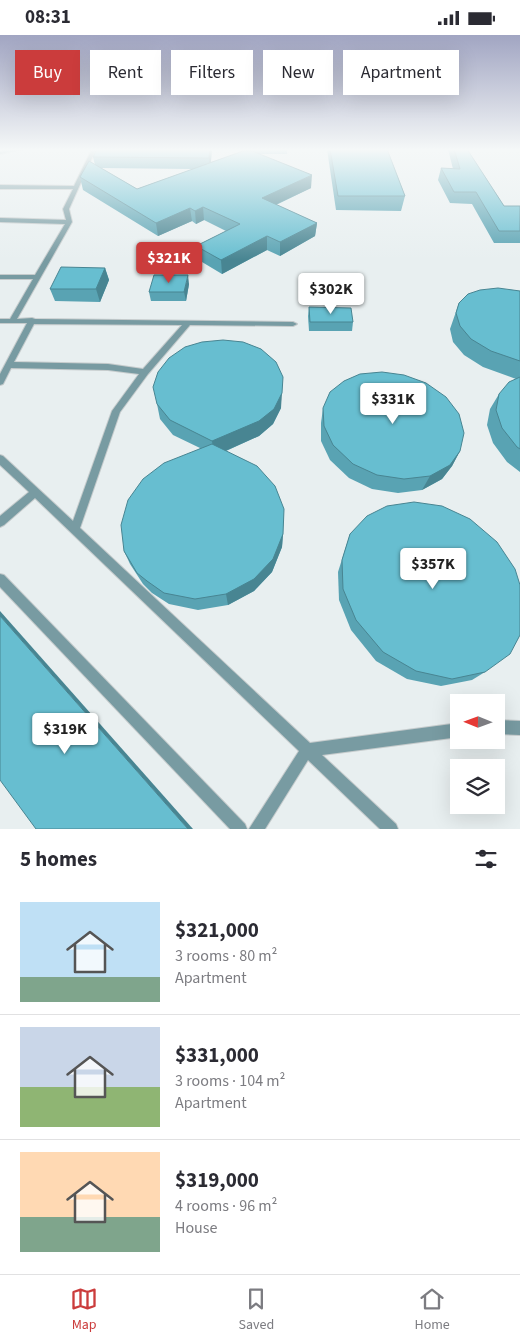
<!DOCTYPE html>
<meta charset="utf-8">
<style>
:root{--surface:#fff;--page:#f2f2f3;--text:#2b2b33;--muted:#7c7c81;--line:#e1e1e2;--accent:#cb3c3c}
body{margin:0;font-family:"Source Sans 3",sans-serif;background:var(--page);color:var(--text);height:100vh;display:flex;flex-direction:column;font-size:19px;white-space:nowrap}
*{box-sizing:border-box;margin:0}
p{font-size:16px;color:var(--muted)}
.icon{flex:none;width:28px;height:28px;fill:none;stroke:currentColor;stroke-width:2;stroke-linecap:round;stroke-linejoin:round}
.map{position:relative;height:794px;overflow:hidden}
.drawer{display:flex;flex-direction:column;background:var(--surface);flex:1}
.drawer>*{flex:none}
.top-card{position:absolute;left:15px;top:15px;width:490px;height:45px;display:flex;gap:10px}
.needle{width:32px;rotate:271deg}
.buttons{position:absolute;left:450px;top:659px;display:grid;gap:10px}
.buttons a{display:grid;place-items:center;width:55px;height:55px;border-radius:0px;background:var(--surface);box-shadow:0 5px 20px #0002;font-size:25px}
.price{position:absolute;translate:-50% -42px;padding:0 11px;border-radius:5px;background:#fff;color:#222;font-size:16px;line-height:32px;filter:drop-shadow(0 1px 2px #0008)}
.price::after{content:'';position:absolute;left:50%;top:30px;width:15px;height:11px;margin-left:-8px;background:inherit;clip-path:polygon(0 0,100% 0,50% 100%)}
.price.current{background:var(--accent);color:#fff}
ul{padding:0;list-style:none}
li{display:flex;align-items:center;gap:15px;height:125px;padding:0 20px}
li+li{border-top:1px solid var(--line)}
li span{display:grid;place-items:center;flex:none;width:140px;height:100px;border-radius:0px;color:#555}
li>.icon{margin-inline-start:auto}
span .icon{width:60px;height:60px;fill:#fffc;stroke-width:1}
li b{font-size:21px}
h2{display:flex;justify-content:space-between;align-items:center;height:60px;padding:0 20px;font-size:21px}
.chip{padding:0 18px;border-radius:0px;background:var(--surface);box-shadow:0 5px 20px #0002;font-size:18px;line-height:45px}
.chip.current{background:var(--accent);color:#fff}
.status{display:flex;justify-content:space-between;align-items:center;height:35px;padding:0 25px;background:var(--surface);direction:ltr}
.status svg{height:14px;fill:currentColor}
.tabs{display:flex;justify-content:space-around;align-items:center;height:70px;border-top:1px solid var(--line);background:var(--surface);font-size:14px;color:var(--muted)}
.tabs a{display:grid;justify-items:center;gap:2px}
.tabs .current{color:var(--accent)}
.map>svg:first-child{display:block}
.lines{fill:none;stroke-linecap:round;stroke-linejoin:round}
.lane-casing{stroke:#c5cbcc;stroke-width:2}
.lane{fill:#789ba2;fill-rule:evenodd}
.wall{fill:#59a3b3;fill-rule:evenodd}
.shaded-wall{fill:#488592}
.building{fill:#67bed0;stroke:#488592}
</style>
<div class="status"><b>08:31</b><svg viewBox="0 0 49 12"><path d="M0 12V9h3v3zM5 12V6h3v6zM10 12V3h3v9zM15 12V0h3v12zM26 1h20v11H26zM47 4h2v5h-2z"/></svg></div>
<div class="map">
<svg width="520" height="794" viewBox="0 0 520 794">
<rect width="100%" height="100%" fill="#e8eff0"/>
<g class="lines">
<g class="lane-casing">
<g id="lane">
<polygon points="12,114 23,114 0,119 0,117"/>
<path d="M92 114H96L69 174 72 187 17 284 32 283 35 284 293 287 297 289 293 291 190 290 148 339 120 377 80 493 310 708 459 688V702L322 720 396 789 398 794H380L308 725 265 794H249L299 716 35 463 4 490 0 492V481L29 457 0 430V420L3 421 73 486 112 376 139 339 108 335 11 333 3 349 0 350V339L27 288H0V284H10L33 244H0V240H35L65 189 0 187V183L66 185 63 174 73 154H0V150L74 151ZM34 289 182 290 143 334 108 329 14 327Z"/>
<polygon points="0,539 4,540 245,789 247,794 230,794 0,552"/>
<polygon points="496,685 520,686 520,700 496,699"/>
</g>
</g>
<use href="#lane" class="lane"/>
</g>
<g class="wall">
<path d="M212 114 211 127 246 116V114H287V119H259L311 153 276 170 317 188 315 201 280 221 267 215 222 239 197 224 196 211 226 196 204 185 196 189 192 186 158 201 83 155 80 142 95 130 93 122ZM101 133 193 134 137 154Z"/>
<polygon points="327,114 387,114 405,161 401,176 336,175"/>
<polygon points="448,114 467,114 504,171 520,171 520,208 494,208 472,169 450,168 438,145 441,133 453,134"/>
<polygon points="105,233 109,245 100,267 55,266 50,254"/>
<polygon points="189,249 186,266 151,266 149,257"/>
<polygon points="520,256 520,437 507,427 493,408 487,390 490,374 499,359 516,344 483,332 464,320 453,307 450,294 459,268"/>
<polygon points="309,272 353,287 352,296 309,296 308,281"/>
<polygon points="157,369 281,373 273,389 259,401 226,416 283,499 282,512 272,537 254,556 228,570 198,575 169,569 152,558 143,549 130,529 124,516 200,413 173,400 160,384"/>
<polygon points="323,373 460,416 452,431 442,444 422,455 398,458 372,454 349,443 330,425 321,406 321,388"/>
<polygon points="350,499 485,637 472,645 441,651 407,644 376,626 351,595 339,565 338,537"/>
</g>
<g class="shaded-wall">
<polygon points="210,114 212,114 210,134 209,123"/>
<polygon points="312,140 311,153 262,176 262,163"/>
<polygon points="203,172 204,185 196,189 195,176"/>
<polygon points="190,173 192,186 158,201 156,188"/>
<polygon points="317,188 315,201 280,221 280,207"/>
<polygon points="267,201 267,215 222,239 221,225"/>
<polygon points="105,233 109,245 100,267 96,254"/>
<polygon points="188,240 189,249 186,266 184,257"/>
<polygon points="282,358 281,373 273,389 259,401 214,421 212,406"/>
<polygon points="460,416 452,431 442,444 422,455 430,441"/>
<polygon points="283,499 282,512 272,537 254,556 228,570 226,559"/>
<polygon points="0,576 193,794 188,794 0,581"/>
</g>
<g class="building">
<polygon points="97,114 210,114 209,123 93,122"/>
<polygon points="330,114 387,114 405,161 338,161"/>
<polygon points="454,114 467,114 504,171 520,171 520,196 499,196 476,157 454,157 441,133 460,134"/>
<polygon points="243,116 252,116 312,140 262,163 317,188 280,207 267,201 221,225 196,211 240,189 203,172 195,176 190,173 156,188 80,142 89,126 137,154"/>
<polygon points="61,232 105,233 96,254 50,254"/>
<polygon points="154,240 188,240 184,257 149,257"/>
<polygon points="498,253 520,256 520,326 491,316 471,304 460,291 456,278 459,268 468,259 480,255"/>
<polygon points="309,272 351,273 353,287 310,287"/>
<polygon points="223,305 243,307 261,314 276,327 283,342 282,358 274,374 259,386 212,406 170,385 157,369 153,352 158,337 169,323 185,312 202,307"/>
<polygon points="382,337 404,340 426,348 446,362 459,379 464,398 460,416 450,430 430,441 404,444 377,440 353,429 333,410 324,391 323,373 330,357 344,346 360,339"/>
<polygon points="520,342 520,414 517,412 502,393 496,375 499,359 509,347"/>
<polygon points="212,409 257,431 275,451 284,474 283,499 273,524 254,544 226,559 195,564 164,558 147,546 137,538 124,516 121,490 128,465 143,444 164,428"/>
<polygon points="414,467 442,471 470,484 497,507 515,534 520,550 520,600 510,619 485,637 452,644 416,636 383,617 356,585 343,554 342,525 350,499 367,481 387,471"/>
<polygon points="0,581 188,794 36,794 0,745"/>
</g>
<linearGradient id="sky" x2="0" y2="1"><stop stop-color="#a1a5c2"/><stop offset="0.51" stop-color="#f5f8f8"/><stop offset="1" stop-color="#f5f8f8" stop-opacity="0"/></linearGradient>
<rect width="520" height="225" fill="url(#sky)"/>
</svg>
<div class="buttons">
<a><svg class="needle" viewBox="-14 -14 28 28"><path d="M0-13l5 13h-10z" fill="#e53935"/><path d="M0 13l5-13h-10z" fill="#7c7c81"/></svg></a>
<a><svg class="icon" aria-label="layers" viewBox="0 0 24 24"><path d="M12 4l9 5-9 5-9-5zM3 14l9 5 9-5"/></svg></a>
</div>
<b class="price current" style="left:169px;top:249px">$321K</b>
<b class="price" style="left:331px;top:280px">$302K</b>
<b class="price" style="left:393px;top:390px">$331K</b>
<b class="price" style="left:433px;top:555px">$357K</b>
<b class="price" style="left:65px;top:720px">$319K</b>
<div class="top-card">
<a class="chip current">Buy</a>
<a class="chip">Rent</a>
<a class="chip">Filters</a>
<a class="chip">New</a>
<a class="chip">Apartment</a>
</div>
</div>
<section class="drawer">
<h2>5 homes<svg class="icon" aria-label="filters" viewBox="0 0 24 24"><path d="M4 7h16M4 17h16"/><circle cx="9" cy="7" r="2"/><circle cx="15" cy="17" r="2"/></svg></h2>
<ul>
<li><span style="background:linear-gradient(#bfe0f5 75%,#7fa58c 0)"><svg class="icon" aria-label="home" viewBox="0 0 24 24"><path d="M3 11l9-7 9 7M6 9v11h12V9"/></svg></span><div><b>$321,000</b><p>3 rooms · 80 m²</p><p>Apartment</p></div></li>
<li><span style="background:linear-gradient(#c9d6e8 60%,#8fb573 0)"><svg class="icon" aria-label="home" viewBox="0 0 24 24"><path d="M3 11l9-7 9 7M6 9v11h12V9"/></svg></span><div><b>$331,000</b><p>3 rooms · 104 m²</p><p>Apartment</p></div></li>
<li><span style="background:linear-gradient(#ffd9b3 65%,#7fa58c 0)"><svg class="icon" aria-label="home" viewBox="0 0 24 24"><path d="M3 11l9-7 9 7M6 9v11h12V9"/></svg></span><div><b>$319,000</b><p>4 rooms · 96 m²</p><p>House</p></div></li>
</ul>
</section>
<nav class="tabs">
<a class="current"><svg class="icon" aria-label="map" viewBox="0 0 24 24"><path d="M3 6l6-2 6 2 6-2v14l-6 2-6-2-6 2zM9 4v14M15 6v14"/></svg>Map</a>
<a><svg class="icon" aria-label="saved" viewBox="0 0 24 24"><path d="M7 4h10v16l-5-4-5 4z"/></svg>Saved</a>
<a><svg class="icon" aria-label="home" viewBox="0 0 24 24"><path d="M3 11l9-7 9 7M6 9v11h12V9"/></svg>Home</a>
</nav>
